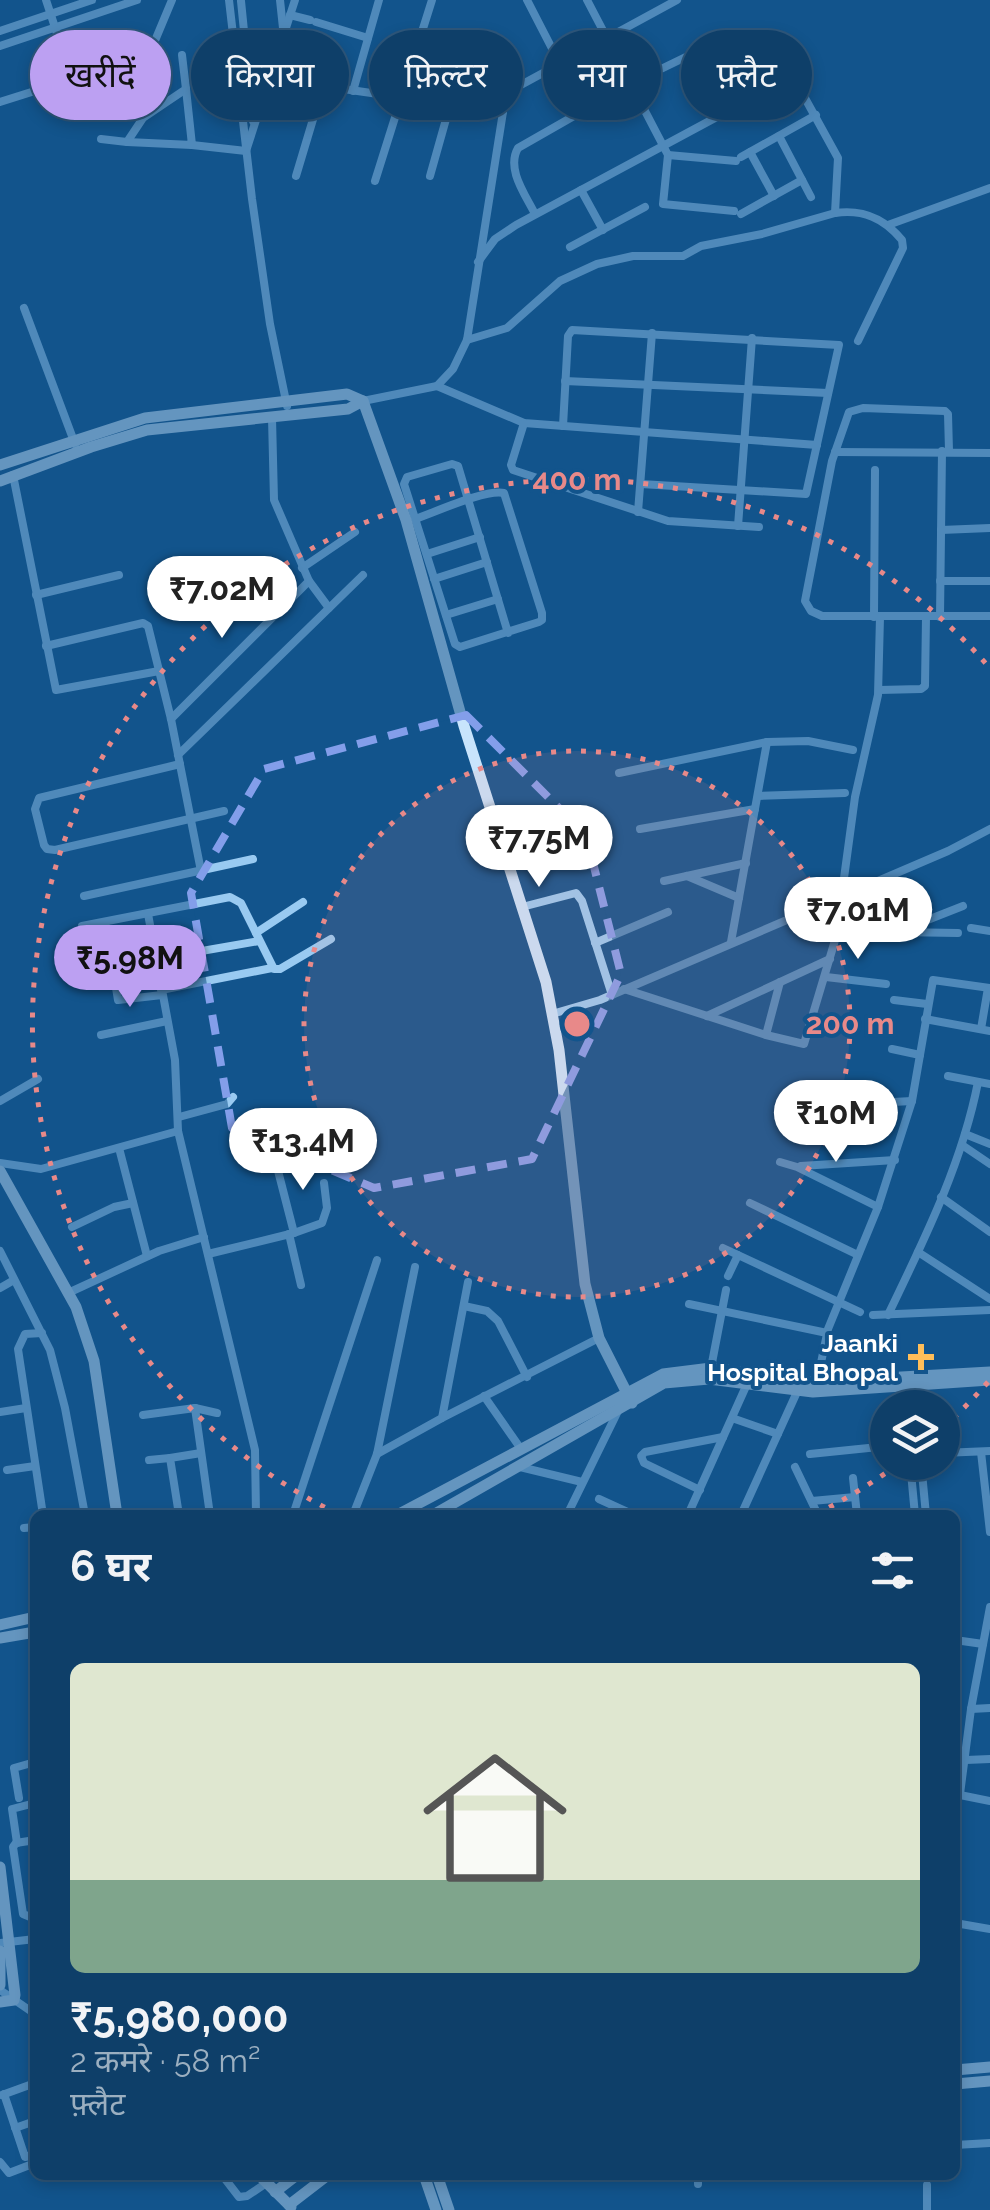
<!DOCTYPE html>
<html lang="hi">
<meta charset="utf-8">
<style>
:root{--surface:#0e3f69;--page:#1c4a71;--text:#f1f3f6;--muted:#9bafc0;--line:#2e587d;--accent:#bca0f2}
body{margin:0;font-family:Raleway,"Noto Sans Devanagari",sans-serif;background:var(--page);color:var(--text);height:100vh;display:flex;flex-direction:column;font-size:38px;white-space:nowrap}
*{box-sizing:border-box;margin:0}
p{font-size:32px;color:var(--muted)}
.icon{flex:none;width:55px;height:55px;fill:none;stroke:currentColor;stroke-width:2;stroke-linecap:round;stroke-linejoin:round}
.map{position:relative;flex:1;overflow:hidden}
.sheet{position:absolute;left:30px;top:1510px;width:930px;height:670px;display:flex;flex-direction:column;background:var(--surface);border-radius:15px;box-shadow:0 5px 15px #0003,0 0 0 2px var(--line)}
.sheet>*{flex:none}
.top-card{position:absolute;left:30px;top:30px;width:930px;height:90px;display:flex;gap:20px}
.tools{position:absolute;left:870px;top:1390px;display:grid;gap:20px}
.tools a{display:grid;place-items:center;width:90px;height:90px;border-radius:50%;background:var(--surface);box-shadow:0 5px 15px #0003,0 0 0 2px var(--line);font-size:50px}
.price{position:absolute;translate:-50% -85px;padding:0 22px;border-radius:35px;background:#fff;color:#222;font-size:32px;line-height:65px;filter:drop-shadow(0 2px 5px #0008)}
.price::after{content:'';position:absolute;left:50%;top:60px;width:30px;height:22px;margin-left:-15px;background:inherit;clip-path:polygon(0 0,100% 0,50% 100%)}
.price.active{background:var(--accent);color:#111}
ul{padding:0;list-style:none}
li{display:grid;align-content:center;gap:20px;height:530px;padding:0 40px}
li span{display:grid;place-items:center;height:310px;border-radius:15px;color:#555}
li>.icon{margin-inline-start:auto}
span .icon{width:180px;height:180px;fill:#fffc;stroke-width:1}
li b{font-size:42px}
h2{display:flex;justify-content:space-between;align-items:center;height:120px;padding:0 40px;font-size:42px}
.pill{padding:0 35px;border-radius:45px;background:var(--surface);box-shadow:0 5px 15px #0003,0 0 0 2px var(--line);font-size:35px;line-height:90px}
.pill.active{background:var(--accent);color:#111}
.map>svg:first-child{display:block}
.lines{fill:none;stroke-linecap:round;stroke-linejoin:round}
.street{stroke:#99caf1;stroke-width:8}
.secondary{stroke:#c8e4fc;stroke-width:11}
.marked{fill:none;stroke:#839eea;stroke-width:8;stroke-dasharray:20 12;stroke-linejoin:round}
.ring{fill:none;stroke:#e88989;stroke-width:5;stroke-dasharray:5 10}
.poi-dot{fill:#ffbe59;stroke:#12548c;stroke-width:4}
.labels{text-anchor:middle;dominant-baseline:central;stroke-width:8;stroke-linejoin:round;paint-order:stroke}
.poi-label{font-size:25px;font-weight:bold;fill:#fff;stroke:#12548c;text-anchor:end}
.centre{fill:#e88989;stroke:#12548c;stroke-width:5}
.ring-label{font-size:30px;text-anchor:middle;font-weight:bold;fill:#e88989;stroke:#12548c;stroke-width:8;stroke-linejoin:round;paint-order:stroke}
</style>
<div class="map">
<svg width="990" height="2210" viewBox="0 0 990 2210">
<rect width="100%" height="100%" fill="#12548c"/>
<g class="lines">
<g class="street">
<polyline points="46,0 72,79"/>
<polyline points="229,0 252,199 270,324 287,406"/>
<polyline points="280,0 283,28"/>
<polyline points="527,0 560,64"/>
<polyline points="587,0 668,155 663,204 734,211"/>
<polyline points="241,1 253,121"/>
<polyline points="290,15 310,20"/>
<polyline points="316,22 368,38"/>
<polyline points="0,31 92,0"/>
<polyline points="0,46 137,0"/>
<polyline points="270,78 289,82"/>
<polyline points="295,82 503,112"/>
<polyline points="519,86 677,0"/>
<polyline points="353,91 379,0"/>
<polyline points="0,102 149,55 172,0"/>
<polyline points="779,136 811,197"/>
<polyline points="101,139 127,142 143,118 186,89 182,55"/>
<polyline points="127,142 192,145 186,89"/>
<polyline points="192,145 246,151 295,0"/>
<polyline points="750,152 774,196"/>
<polyline points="668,155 736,161"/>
<polyline points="741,157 816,115"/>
<polyline points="296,176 323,86"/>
<polyline points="430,176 450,105"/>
<polyline points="375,181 432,0"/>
<polyline points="581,190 603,230"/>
<path d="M535 214C525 194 506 169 518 148L630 84 696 52 705 57 732 109"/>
<polyline points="741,214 802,180"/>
<polyline points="888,225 990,188"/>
<polyline points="570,247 645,207"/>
<path d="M478 262 495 239 516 225 780 83 795 80 838 158 835 213C863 209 884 218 902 240L903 248 858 341"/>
<polyline points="24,308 75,444"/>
<polyline points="467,340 507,328 560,281 597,264 633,256 683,256 701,246 762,234 835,213"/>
<polyline points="565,381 828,393"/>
<polyline points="437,386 524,423 817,445"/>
<polyline points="363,401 437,386 453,369 467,340 503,112 495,55 489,48 418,43"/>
<polyline points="524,423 511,465 513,470 668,521 759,527"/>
<polyline points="563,426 568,336 572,330 839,345 806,494 641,484"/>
<polyline points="949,451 948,414 945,411 863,408 849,412 832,461 805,601 811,611 822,616 990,616"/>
<polyline points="835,452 990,453"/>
<polyline points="13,475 56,690 159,671"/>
<polyline points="638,512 652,333"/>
<path d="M415 519C436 512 485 489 504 493L542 613V620L539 622 460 647 455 644 404 484 407 477 452 464 458 466 508 633"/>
<polyline points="738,526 752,338"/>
<polyline points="941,530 990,528"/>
<polyline points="427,554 480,537"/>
<polyline points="302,568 355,532"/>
<polyline points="434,579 487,562"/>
<polyline points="309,581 329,608"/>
<polyline points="940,581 990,581"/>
<polyline points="36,595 119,575"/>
<polyline points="446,615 498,599"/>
<polyline points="874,617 875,470"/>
<polyline points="940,617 942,451"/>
<polyline points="46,646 143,623 148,626 171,719 201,871"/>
<polyline points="879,690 921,689 925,686 926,617"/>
<polyline points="171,719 309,581 274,500 272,418"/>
<polyline points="178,755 363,575"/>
<polyline points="180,764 39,798 35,809 44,845 47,849 55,850 224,811"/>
<polyline points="619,773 767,742 808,741 853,750"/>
<polyline points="758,796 845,793"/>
<polyline points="640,829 755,809"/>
<polyline points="687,876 739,898"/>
<polyline points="664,881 746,863"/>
<polyline points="84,896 253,859"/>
<polyline points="522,907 576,893 582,901 612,995"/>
<polyline points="148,914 175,1060 178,1131 255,1450 256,1515"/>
<polyline points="105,922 118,1000 162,995"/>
<polyline points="82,926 230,897 241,903 274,969 280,969 331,939"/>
<polyline points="971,928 990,931"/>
<polyline points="902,930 963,906"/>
<polyline points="256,933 303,902"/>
<polyline points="836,937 897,932 958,933"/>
<polyline points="731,942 767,742"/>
<polyline points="595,943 668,912"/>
<polyline points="156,959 259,941"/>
<polyline points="826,977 886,984"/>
<polyline points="624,989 766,1035 804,1044 836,937 855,797 878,695 880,617"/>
<polyline points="161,990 272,968"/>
<polyline points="894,1000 927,1004"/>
<polyline points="552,1014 600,1000 948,851 990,829"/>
<polyline points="707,1016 830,959"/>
<polyline points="925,1019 990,1031"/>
<polyline points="981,1029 988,988"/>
<polyline points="101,1035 167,1021"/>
<polyline points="766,1035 780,982"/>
<polyline points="892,1049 920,1055"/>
<polyline points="948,1076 990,1084"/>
<polyline points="0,1101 38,1079"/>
<polyline points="798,1107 912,1101"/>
<polyline points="179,1117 227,1104 233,1097"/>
<polyline points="965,1134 990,1144"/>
<polyline points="962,1145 990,1164"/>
<polyline points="119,1148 147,1256"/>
<polyline points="780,1162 797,1167 878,1207"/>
<polyline points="0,1163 41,1169 178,1131"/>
<polyline points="276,1163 294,1233"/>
<polyline points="801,1166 895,1160"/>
<polyline points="941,1197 990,1232"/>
<polyline points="750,1203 858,1255"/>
<polyline points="72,1227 114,1207 133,1203"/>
<polyline points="289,1234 301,1285"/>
<polyline points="723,1248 860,1312"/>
<polyline points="0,1251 50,1350 65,1408 85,1515"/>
<polyline points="918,1252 990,1299"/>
<polyline points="208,1254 294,1233 322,1223 327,1208 324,1183"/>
<polyline points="728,1276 738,1255"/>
<polyline points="0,1288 14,1280"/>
<polyline points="68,1293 159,1251 204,1237"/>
<polyline points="689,1304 827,1333"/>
<polyline points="464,1306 487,1311 498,1321 527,1377"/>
<polyline points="873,1315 990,1310"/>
<path d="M888 1315C924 1240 962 1164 978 1082"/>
<polyline points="42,1333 25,1334 18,1349 43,1515"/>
<polyline points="711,1368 726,1290"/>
<polyline points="817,1382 828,1329 878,1207 912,1101 933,980 990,988"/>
<polyline points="902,1382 905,1408"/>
<polyline points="913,1385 915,1408"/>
<polyline points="484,1396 521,1449"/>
<polyline points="195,1408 210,1515"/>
<polyline points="0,1412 26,1408"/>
<polyline points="143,1415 195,1408 217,1413"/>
<polyline points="442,1418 599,1338"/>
<polyline points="732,1418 778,1434"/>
<polyline points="981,1452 990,1532"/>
<polyline points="942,1453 990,1451"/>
<polyline points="377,1454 442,1418 468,1282"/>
<polyline points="810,1454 888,1446"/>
<polyline points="149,1460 170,1458"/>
<polyline points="910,1462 915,1515"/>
<polyline points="921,1462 926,1515"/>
<polyline points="520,1467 582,1482"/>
<polyline points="795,1467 818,1515"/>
<polyline points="7,1470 35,1466"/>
<polyline points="853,1478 857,1515"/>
<polyline points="700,1490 644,1463 641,1456 645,1452 723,1437"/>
<polyline points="599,1499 634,1515"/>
<polyline points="812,1501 855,1497"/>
<polyline points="179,1515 170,1458 201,1453"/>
<polyline points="293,1515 377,1260"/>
<polyline points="353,1515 377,1454 415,1267"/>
<polyline points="567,1515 618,1411"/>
<polyline points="688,1515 747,1384"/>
<polyline points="741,1515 797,1392"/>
<polyline points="24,1528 35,1527"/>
<polyline points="955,1640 983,1644"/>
<polyline points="971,1709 990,1708"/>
<polyline points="966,1760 990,1759"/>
<polyline points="955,1794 990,1801"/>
<polyline points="960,1794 971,1709 990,1607"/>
<polyline points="19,1798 14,1768 35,1762"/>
<polyline points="35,1840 16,1843 13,1847 23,1914 35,1919"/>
<polyline points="17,1843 12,1809 35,1803"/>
<polyline points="955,1923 990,1929"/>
<polyline points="0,1943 35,1939"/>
<polyline points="0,1990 35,2014"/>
<polyline points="4,2094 25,2157 35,2155"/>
<polyline points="2,2095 35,2083"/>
<polyline points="15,2128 35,2121"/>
<polyline points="955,2145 990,2143"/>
<polyline points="0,2162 9,2173 35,2163"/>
<polyline points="222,2175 239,2197 247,2196 265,2184"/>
<polyline points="698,2184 698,2175"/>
<polyline points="927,2210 927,2185"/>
</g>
<g class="secondary">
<polyline points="0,465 145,418 347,394 363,401 406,520 464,726 546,982 559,1050 585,1284 599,1338 632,1403"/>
<polyline points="0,481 91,447 147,430 348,409 363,401"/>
<polyline points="0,1171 76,1307 94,1361 117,1515"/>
<polyline points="397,1515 663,1374 711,1368 813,1382 990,1372"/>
<polyline points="433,1515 664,1383 709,1379 813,1392 990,1380"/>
<polyline points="0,1625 35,1617"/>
<polyline points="0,1638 35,1632"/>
<polyline points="0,1867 15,1995 14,2000 0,2002"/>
<polyline points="0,1951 0,1985"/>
<polyline points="955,2070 990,2067"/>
<polyline points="955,2084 990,2081"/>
<polyline points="259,2175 291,2207"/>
<polyline points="424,2175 436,2210"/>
<polyline points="437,2175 449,2210"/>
<polyline points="275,2192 297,2175"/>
<polyline points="289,2205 328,2175"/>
</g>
</g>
<path d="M0 0H990V2210H0ZM466 715 586 835 621 974 532 1159 374 1188 232 1128 191 893 264 769Z" fill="#12548c" fill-opacity=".55" fill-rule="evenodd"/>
<path class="marked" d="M466 715 586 835 621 974 532 1159 374 1188 232 1128 191 893 264 769Z"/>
<circle cx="577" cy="1024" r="273" fill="#e88989" fill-opacity=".12"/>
<g class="ring">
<circle cx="577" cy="1024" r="273"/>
<path d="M988 1382A545 545 0 0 1 945 1426M897 1465A545 545 0 0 1 816 1514M338 1514A545 545 0 1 1 988 666"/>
</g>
<path class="poi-dot" d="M916 1342h10v10h10v10h-10v10h-10v-10h-10v-10h10z"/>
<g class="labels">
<g class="poi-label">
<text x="898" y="1343">Jaanki<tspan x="898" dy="29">Hospital Bhopal</tspan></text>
</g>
</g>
<circle cx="577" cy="1024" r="15" class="centre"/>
<g class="ring-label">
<text x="577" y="490">400 m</text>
<text x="850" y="1034">200 m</text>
</g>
</svg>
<div class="tools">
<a><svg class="icon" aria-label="layers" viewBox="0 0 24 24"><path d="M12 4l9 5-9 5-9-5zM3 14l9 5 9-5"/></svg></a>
</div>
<b class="price" style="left:222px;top:641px">₹7.02M</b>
<b class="price" style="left:539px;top:890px">₹7.75M</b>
<b class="price" style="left:858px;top:962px">₹7.01M</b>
<b class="price active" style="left:130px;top:1010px">₹5.98M</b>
<b class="price" style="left:836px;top:1165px">₹10M</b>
<b class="price" style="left:303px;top:1193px">₹13.4M</b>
<div class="top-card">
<a class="pill active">खरीदें</a>
<a class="pill">किराया</a>
<a class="pill">फ़िल्टर</a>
<a class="pill">नया</a>
<a class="pill">फ़्लैट</a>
</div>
<section class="sheet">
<h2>6 घर<svg class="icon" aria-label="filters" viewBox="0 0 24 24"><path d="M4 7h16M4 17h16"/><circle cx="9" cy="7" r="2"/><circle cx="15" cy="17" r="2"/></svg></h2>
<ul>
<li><span style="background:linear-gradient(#dfe7d0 70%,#7fa58c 0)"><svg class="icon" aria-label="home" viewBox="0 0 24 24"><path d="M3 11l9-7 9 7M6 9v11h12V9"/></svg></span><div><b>₹5,980,000</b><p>2 कमरे · 58 m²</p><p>फ़्लैट</p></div></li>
</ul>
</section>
</div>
